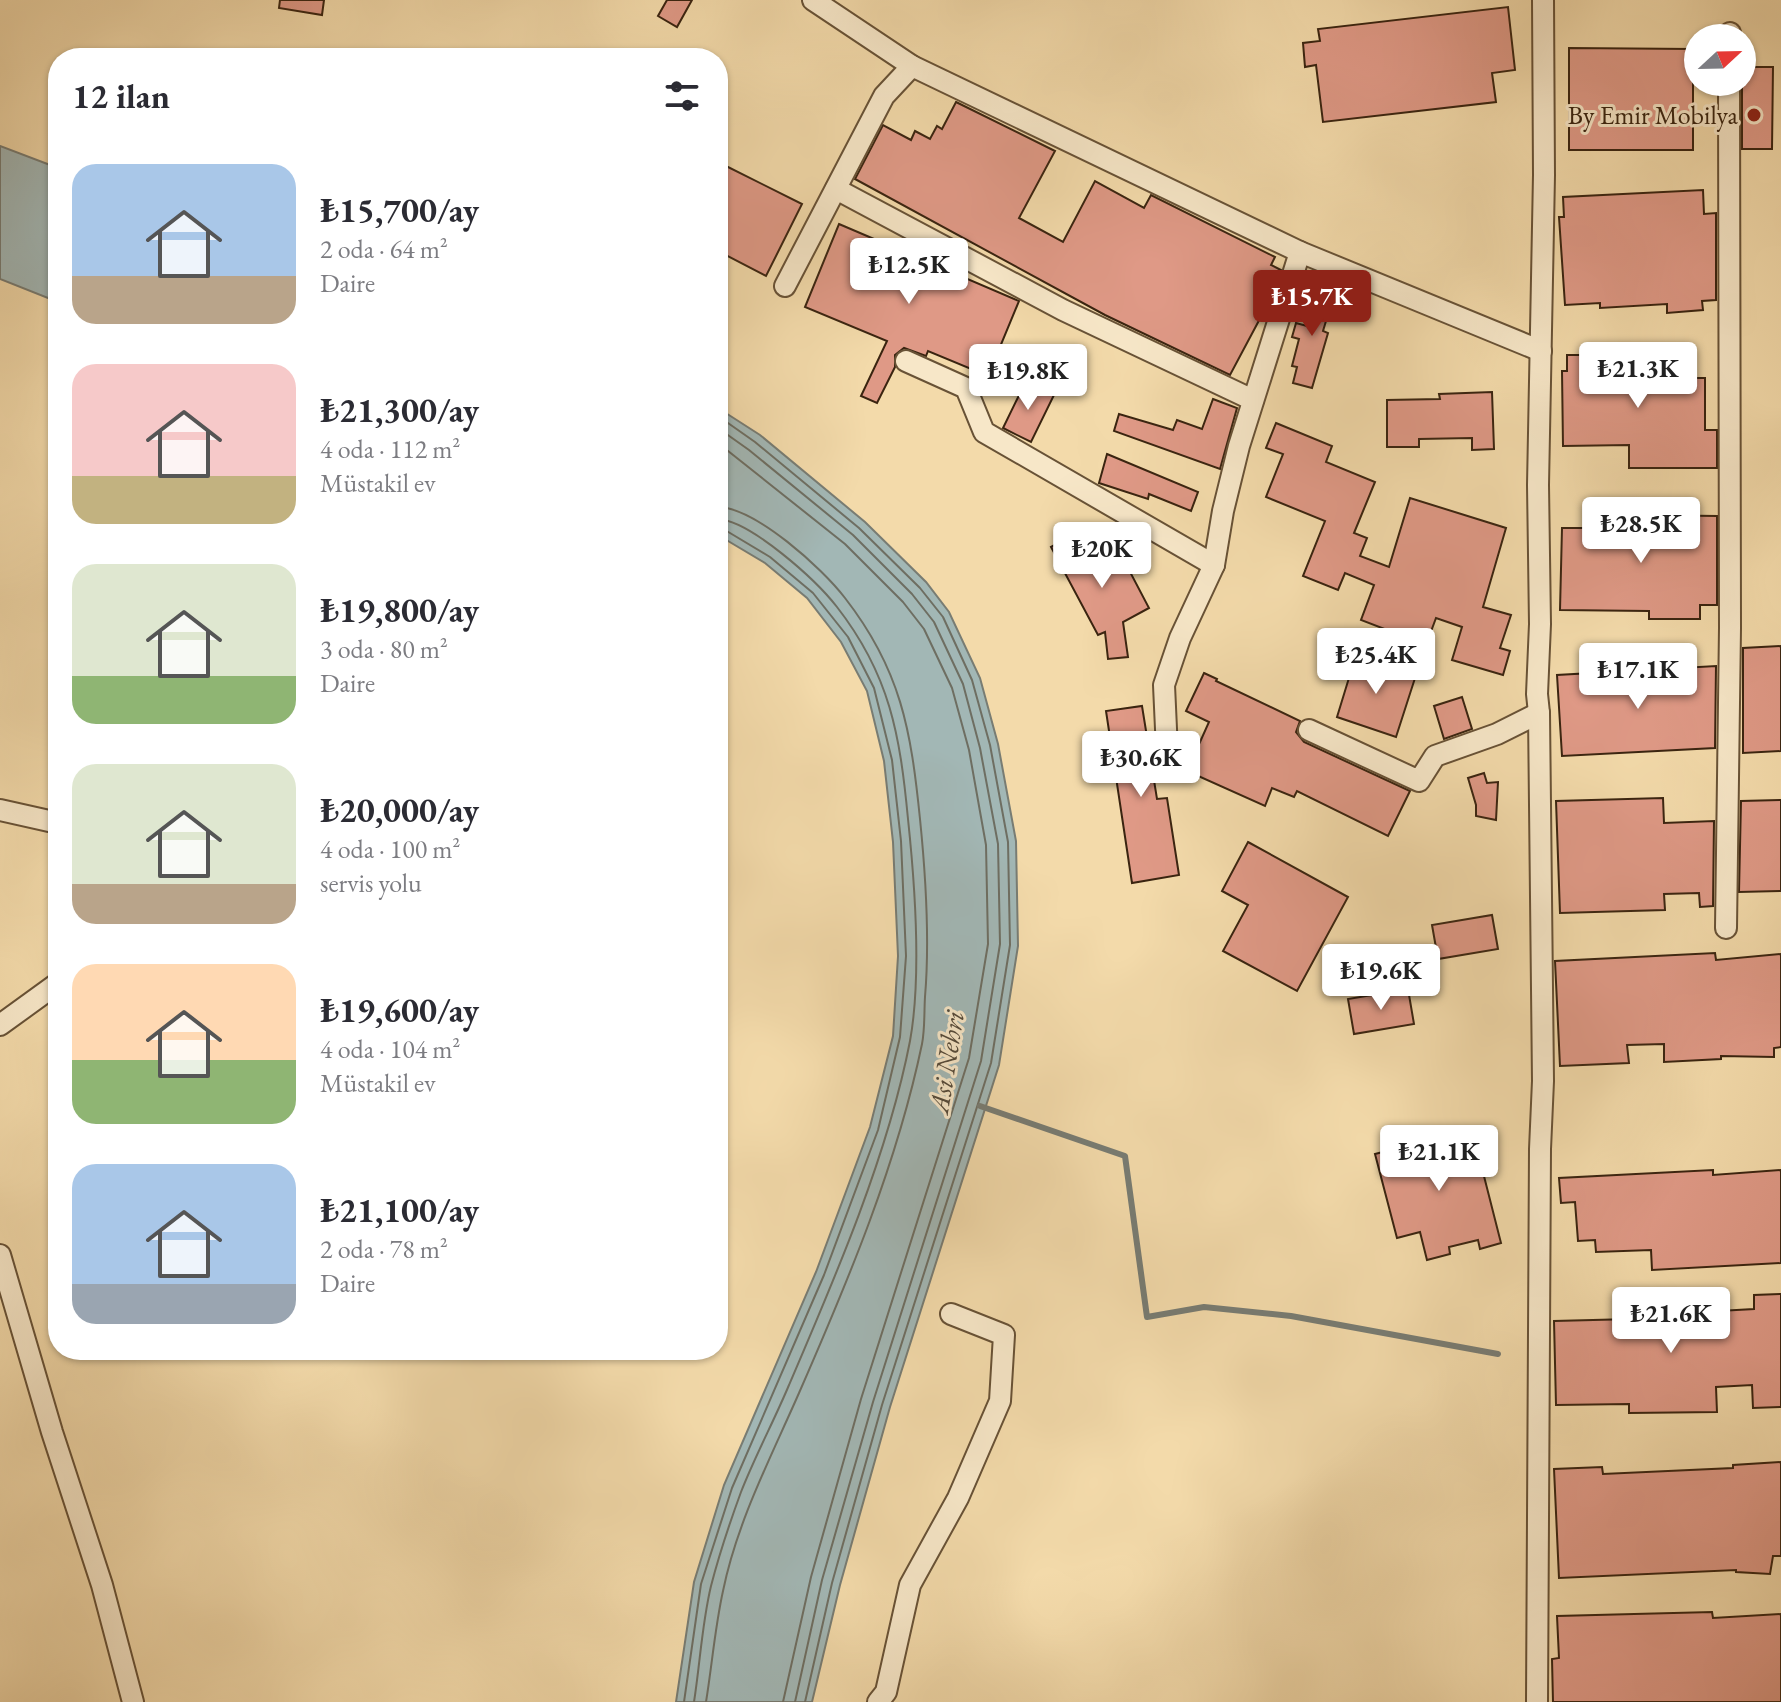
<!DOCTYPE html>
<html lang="tr">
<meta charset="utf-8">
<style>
:root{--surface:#fff;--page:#f2f2f3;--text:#2b2b33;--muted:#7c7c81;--accent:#8f2418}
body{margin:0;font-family:"EB Garamond",serif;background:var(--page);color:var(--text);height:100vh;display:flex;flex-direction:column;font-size:30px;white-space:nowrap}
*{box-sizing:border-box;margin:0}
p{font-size:26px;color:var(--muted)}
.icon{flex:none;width:44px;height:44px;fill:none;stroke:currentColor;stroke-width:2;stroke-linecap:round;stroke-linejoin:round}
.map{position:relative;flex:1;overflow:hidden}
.side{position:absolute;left:48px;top:48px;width:680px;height:1312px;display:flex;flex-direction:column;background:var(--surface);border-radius:32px;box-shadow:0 2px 6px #0004}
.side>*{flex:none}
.needle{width:52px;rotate:68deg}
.buttons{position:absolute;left:1684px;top:24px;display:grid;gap:16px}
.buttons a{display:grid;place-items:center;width:72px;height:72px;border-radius:50%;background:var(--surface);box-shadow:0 2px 6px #0004;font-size:40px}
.price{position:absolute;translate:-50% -68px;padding:0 18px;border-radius:8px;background:#fff;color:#222;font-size:26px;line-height:52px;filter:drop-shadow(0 2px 4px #0008)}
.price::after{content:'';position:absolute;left:50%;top:48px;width:24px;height:18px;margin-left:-12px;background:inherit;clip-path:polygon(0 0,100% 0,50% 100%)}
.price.active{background:var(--accent);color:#fff}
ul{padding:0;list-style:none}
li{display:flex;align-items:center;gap:24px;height:200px;padding:0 24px}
li span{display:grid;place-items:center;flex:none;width:224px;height:160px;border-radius:24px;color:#555}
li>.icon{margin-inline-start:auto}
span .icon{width:96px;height:96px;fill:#fffc;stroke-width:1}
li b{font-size:34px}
h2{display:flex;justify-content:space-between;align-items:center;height:96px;padding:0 24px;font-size:34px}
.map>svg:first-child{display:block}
.water{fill:#a2b7b5;stroke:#787c73;stroke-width:2}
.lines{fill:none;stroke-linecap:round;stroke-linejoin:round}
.shore{stroke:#6e6e62;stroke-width:2}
.stream{stroke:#787c73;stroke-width:6}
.building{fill:#df9986;stroke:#3a2410;stroke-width:2}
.minor-casing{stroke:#685236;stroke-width:24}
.minor{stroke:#f7e7c8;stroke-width:20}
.poi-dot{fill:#8f2418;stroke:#f7e7c8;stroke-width:3}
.labels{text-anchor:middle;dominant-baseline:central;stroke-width:6;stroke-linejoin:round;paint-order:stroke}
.poi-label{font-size:26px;fill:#3a2410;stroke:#f7e7c8;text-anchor:end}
.water-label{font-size:28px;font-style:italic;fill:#544939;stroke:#f7e7c8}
</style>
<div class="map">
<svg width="1781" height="1702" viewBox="0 0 1781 1702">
<rect width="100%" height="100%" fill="#f3daaa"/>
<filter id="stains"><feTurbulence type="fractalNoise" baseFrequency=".0025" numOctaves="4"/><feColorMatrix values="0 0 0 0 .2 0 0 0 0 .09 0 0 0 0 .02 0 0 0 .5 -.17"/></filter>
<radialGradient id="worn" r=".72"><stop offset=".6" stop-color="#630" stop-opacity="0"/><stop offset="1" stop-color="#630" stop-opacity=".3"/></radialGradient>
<g class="water">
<polygon points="0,146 58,168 58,302 0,279"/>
<polygon points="718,408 760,435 865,522 926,582 949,612 980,678 998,744 1016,841 1018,946 999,1065 890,1407 840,1585 812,1702 676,1702 694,1582 724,1485 816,1272 870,1127 893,1036 898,956 893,842 884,761 867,691 841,642 807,598 765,563 718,535"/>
</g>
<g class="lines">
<g class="shore">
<polyline points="718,416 755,442 859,528 920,588 943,617 972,680 990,745 1008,842 1010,945 991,1063 882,1405 832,1583 805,1702"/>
<polyline points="718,428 749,450 853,535 912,594 934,622 963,684 980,748 998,844 1000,944 981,1061 873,1402 822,1580 795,1702"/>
<polyline points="718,443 845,544 903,602 924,629 952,688 969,750 986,845 988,944 969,1058 861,1399 811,1577 783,1702"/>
<polyline points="684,1702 701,1584 732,1488 824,1275 878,1130 900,1037 906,956 901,841 892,760 874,688 848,637 813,593 770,557 725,530 718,529"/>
<path d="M694 1702C700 1664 702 1623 711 1586 719 1555 730 1522 741 1492 755 1456 774 1421 789 1385 835 1278 888 1155 910 1041 922 975 915 885 908 819 900 735 890 675 837 607 816 580 751 521 718 519"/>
<path d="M706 1702C712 1665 715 1627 723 1591 737 1522 771 1457 799 1393 848 1281 897 1164 922 1044 925 1029 924 1013 925 997 930 938 926 878 920 819 911 730 901 670 845 598 822 568 756 508 718 507"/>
</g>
<polyline class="stream" points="980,1106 1125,1156 1147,1317 1204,1307 1291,1316 1498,1354"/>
</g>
<g class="building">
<polygon points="280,0 324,0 322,15 279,8"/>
<polygon points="667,0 692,0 677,27 658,16"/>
<polygon points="1508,7 1515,70 1492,73 1496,102 1323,122 1316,65 1305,67 1303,43 1320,41 1318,29"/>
<polygon points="1569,48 1693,49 1693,150 1569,150"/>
<polygon points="1742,67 1773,67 1772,149 1742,149"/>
<polygon points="956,102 1055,151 1019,218 1063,242 1095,181 1144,208 1151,195 1275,257 1271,265 1281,270 1272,296 1230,375 1105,315 855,179 883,125 911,140 915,131 930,139 937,126 942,129"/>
<polygon points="718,162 802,204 766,276 718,251"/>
<polygon points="1703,190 1704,214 1716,213 1716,300 1702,301 1703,310 1667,313 1667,304 1600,308 1600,303 1565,305 1559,217 1564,217 1563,197"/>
<polygon points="839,224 1019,301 988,376 928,351 926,356 904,348 895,355 895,367 877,403 861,396 887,341 805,307"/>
<polygon points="1320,283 1336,288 1323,331 1328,333 1312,388 1293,383 1297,367 1292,366 1299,339 1292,337 1296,323 1307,326"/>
<polygon points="1567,355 1679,355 1679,378 1705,378 1705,430 1717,430 1717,468 1629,468 1629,445 1563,446 1562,371 1567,371"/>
<polygon points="1026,381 1054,395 1031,442 1003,428"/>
<polygon points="1492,392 1494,449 1472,450 1472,438 1419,439 1419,447 1387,447 1387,400 1440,399 1439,394"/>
<polygon points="1213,399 1237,408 1220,469 1114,431 1119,414 1173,430 1177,420 1202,429"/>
<polygon points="1276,423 1332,446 1326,462 1375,482 1354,533 1367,538 1360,556 1389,567 1410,498 1506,528 1483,607 1511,615 1500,648 1510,651 1503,675 1452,660 1462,627 1436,618 1426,645 1361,620 1374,585 1345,573 1338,590 1303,576 1325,521 1266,497 1283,454 1266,448"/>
<polygon points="1107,454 1198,492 1191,511 1149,494 1148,499 1099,483"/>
<polygon points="1600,508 1637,508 1637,515 1717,516 1717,605 1700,605 1700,619 1649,619 1649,611 1560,610 1562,528 1600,528"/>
<polygon points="1080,531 1095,559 1117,547 1149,608 1123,622 1128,657 1108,659 1105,632 1098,635 1051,547"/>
<polygon points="1781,646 1781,751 1743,753 1743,648"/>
<polygon points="1356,655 1416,675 1396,737 1337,717"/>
<polygon points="1716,666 1715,748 1562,756 1557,675"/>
<polygon points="1204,673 1217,679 1216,681 1300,721 1296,732 1304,742 1410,791 1388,836 1297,791 1294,797 1272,788 1265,806 1187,771 1209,722 1186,711"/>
<polygon points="1462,697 1472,729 1444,739 1434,706"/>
<polygon points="1142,706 1157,799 1167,798 1179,875 1132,883 1106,711"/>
<polygon points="1484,773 1487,783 1498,782 1496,820 1476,816 1476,805 1468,778"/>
<polygon points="1663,798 1664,823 1714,821 1713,906 1700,907 1699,893 1664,894 1665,910 1560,913 1556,801"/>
<polygon points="1781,800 1781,891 1739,892 1741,801"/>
<polygon points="1248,842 1348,897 1297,991 1223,951 1248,905 1222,891"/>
<polygon points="1492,915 1498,949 1438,959 1432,925"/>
<polygon points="1715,953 1716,960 1781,954 1781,1047 1774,1048 1774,1057 1721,1056 1721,1059 1664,1062 1664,1044 1627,1045 1629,1063 1560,1066 1555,961"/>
<polygon points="1408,989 1414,1024 1354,1034 1348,999"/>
<polygon points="1472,1129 1501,1243 1480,1249 1478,1240 1449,1247 1450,1254 1427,1260 1420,1232 1397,1238 1375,1154"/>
<polygon points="1713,1170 1713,1175 1781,1170 1781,1263 1652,1270 1651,1250 1596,1252 1595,1240 1578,1241 1575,1202 1561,1203 1559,1178"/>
<polygon points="1719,1294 1719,1311 1754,1309 1754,1295 1781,1294 1781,1407 1753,1408 1752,1385 1716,1387 1717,1412 1629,1413 1629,1404 1556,1405 1554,1321 1632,1319 1632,1296"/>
<polygon points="1781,1462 1781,1556 1773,1556 1770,1574 1736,1572 1736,1570 1559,1578 1554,1469 1602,1467 1603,1474 1733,1468 1733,1465"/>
<polygon points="1712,1612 1713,1618 1781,1614 1781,1702 1553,1702 1552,1659 1559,1658 1557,1616"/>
</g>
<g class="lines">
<g class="minor-casing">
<g id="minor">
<polyline points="813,0 912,66"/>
<polyline points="1729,38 1730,33"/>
<polyline points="836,189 1063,310 1253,400"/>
<polyline points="785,286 884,96 912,66 1300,252 1541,351"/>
<polyline points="906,361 966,388 984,432 1214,565"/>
<polyline points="1309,730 1419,781 1435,756 1497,734 1539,713"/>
<polyline points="1167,751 1164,685 1180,638 1214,565 1223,511 1239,446 1300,252"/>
<polyline points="0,810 58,823"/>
<polyline points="1726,928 1730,628 1729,82"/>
<polyline points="0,1025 58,983"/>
<polyline points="0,1255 52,1432 102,1585 133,1702"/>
<polyline points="878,1702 886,1692 910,1585 958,1498 1000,1401 1004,1335 951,1314"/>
<polyline points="1537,1702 1540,1149 1543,1081 1539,713 1537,694 1540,624 1538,485 1544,175 1543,0"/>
</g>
</g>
<use href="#minor" class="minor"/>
</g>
<circle class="poi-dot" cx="1754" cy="115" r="8"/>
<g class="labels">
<g class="poi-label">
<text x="1738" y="115">By Emir Mobilya</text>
</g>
<g class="water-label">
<text transform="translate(946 1062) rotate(-81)">Asi Nehri</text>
</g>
</g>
<rect width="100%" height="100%" filter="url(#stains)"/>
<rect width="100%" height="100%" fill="url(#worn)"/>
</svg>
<div class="buttons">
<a><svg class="needle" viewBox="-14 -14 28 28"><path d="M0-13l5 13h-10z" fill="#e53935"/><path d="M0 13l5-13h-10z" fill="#7c7c81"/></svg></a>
</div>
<b class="price" style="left:909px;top:306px">₺12.5K</b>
<b class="price active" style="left:1312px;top:338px">₺15.7K</b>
<b class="price" style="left:1638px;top:410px">₺21.3K</b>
<b class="price" style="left:1028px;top:412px">₺19.8K</b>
<b class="price" style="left:1641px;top:565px">₺28.5K</b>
<b class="price" style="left:1102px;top:590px">₺20K</b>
<b class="price" style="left:1376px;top:696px">₺25.4K</b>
<b class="price" style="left:1638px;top:711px">₺17.1K</b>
<b class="price" style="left:1141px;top:799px">₺30.6K</b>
<b class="price" style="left:1381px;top:1012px">₺19.6K</b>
<b class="price" style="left:1439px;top:1193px">₺21.1K</b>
<b class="price" style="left:1671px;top:1355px">₺21.6K</b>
<section class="side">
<h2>12 ilan<svg class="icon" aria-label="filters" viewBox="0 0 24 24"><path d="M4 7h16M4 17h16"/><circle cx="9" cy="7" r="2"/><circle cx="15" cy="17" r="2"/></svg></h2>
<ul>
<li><span style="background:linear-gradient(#a9c7e8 70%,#b9a48a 0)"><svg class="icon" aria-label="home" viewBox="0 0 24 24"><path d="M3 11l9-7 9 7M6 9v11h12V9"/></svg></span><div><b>₺15,700/ay</b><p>2 oda · 64 m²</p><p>Daire</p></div></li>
<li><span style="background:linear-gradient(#f6c9c9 70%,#c2b280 0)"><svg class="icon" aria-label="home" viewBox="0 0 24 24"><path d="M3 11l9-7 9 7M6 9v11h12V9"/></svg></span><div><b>₺21,300/ay</b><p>4 oda · 112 m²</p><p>Müstakil ev</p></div></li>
<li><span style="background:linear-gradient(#dfe7d0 70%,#8fb573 0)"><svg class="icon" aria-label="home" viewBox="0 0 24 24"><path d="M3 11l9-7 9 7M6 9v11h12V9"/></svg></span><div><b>₺19,800/ay</b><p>3 oda · 80 m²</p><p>Daire</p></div></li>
<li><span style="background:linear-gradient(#dfe7d0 75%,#b9a48a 0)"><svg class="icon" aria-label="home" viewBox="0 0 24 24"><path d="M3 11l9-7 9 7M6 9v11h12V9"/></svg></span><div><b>₺20,000/ay</b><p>4 oda · 100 m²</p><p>servis yolu</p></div></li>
<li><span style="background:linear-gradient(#ffd9b3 60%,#8fb573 0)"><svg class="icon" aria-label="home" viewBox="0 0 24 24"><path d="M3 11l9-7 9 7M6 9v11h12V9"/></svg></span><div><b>₺19,600/ay</b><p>4 oda · 104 m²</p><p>Müstakil ev</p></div></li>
<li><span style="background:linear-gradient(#a9c7e8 75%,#9aa5b1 0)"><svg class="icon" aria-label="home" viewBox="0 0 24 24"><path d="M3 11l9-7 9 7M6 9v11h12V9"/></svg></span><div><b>₺21,100/ay</b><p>2 oda · 78 m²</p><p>Daire</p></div></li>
</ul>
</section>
</div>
